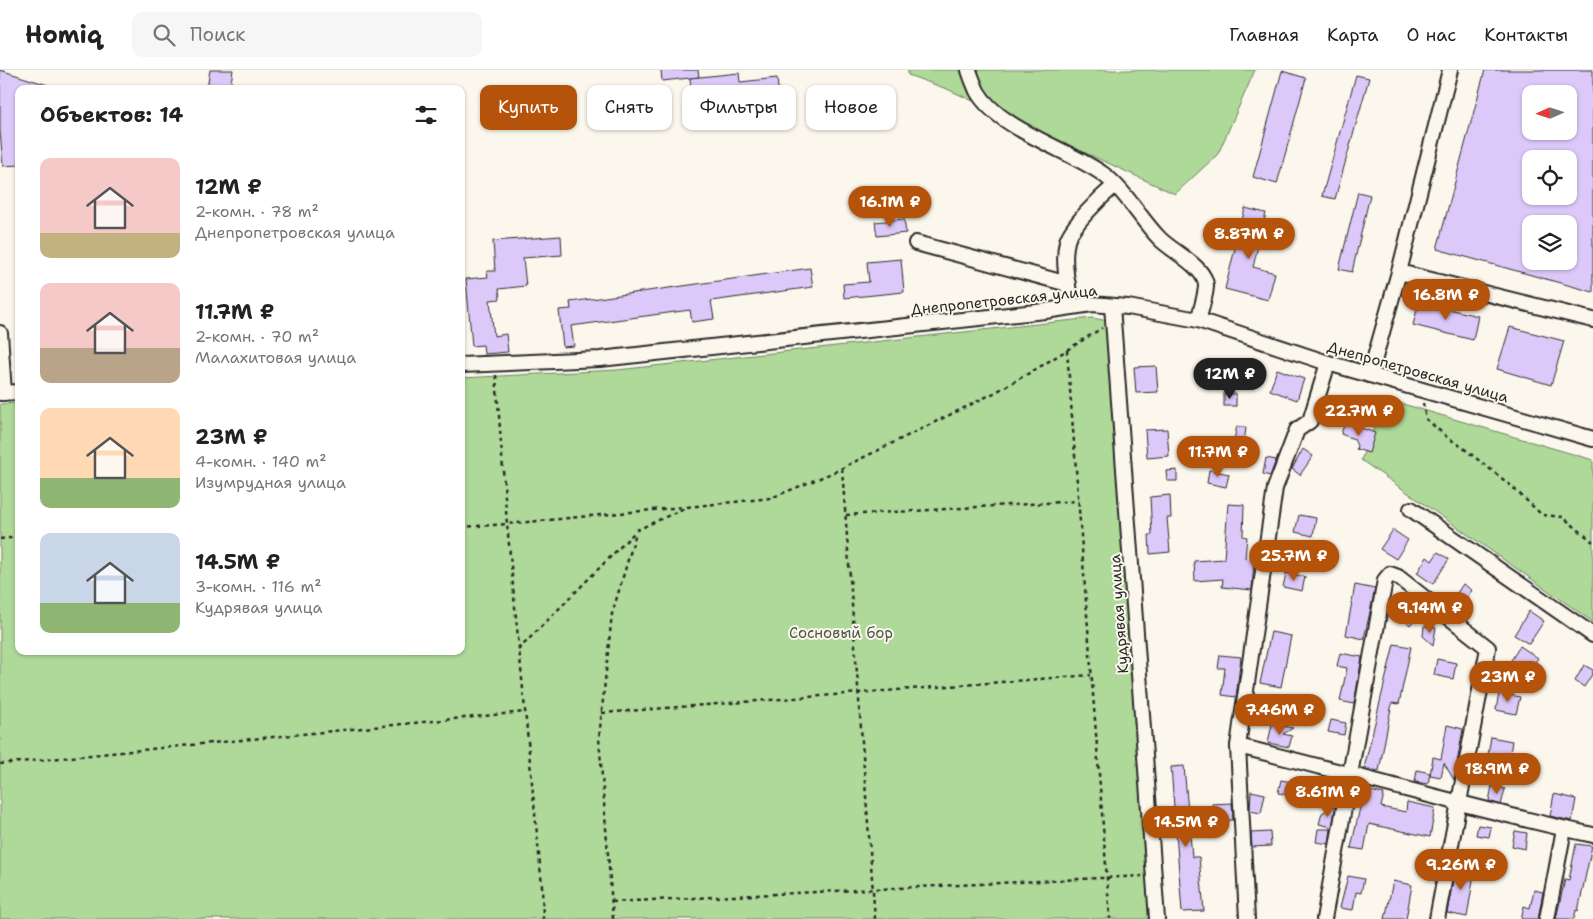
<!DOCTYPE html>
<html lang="ru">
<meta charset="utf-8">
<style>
:root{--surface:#fff;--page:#f6f6f6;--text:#222;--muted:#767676;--line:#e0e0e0;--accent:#b45309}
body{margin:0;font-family:"Shantell Sans",sans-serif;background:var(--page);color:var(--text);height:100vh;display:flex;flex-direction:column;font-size:19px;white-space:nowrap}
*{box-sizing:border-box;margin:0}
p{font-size:16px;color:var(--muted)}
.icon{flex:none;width:28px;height:28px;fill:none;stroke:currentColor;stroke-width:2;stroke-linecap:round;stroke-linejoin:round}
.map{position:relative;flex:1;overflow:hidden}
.panel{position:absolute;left:15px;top:15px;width:450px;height:570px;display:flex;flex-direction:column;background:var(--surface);border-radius:10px;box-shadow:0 1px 4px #0004}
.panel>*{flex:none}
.guide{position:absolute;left:480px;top:15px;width:475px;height:45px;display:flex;gap:10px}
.needle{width:32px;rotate:267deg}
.fabs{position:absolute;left:1522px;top:15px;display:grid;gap:10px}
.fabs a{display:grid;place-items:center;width:55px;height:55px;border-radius:10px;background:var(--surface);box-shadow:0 1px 4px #0004;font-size:25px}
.price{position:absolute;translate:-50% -42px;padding:0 11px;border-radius:18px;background:var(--accent);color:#fff;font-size:16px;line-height:32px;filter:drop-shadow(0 1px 2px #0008)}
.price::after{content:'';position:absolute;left:50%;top:30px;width:15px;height:11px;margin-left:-8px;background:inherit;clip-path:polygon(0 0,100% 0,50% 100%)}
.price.current{background:#222;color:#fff}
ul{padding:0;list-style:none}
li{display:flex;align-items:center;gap:15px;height:125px;padding:0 25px}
li span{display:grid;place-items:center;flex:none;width:140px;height:100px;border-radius:10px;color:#555}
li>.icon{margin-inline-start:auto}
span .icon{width:60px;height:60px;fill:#fffc;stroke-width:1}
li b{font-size:21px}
h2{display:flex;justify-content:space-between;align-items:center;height:60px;padding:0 25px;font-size:21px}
.pill{padding:0 18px;border-radius:10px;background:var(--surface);box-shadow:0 1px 4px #0004;font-size:18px;line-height:45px}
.pill.current{background:var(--accent);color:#fff}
header{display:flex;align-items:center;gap:30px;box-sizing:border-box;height:70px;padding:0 25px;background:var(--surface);border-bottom:1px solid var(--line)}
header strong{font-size:24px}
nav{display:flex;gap:28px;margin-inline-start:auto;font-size:18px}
.search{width:350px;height:45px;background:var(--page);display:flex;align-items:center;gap:12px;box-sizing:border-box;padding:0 18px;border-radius:10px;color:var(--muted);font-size:19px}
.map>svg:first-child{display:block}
.green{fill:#aed998;stroke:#6c8262}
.building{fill:#dcc9fa;stroke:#2b2b2b;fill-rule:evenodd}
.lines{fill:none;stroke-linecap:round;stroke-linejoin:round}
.minor-casing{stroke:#2b2b2b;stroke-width:18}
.path{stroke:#2b2b2b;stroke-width:2.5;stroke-dasharray:4 4;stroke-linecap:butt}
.minor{stroke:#fbf7ec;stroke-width:14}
.labels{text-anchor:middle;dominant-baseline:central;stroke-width:4;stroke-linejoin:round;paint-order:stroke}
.street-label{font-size:15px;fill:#2b2b2b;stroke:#fbf7ec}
.park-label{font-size:15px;fill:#4c5646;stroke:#fbf7ec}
</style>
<header>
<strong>Homiq</strong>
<div class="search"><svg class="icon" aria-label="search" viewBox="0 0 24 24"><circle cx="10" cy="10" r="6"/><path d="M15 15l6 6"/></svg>Поиск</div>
<nav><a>Главная</a><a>Карта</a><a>О нас</a><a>Контакты</a></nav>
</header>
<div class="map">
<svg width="1593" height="849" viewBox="0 0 1593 849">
<rect width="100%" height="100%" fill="#fbf7ec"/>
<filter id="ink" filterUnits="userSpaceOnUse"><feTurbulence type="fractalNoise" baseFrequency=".02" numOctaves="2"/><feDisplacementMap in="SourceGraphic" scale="10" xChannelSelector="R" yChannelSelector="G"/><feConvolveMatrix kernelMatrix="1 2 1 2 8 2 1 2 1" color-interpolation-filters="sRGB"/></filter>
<g filter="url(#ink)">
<g class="green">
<polygon points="908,0 1255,0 1218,84 1175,124 947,19 908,5"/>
<polygon points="1092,248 1109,251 1153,849 0,849 0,334 19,333 19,581 461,581 461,308 617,300"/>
<polygon points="1386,329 1593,390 1593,552 1361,390"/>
</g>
<g class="building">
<polygon points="0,0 54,17 53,19 19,19 19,95 3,96 0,61"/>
<polygon points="210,0 233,0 230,19 207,19"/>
<polygon points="661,0 698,0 699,7 662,11"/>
<path d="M1485 0H1593V222L1437 179ZM1531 24H1569V61H1531ZM1531 89H1569V126H1531ZM1531 154H1569V191H1531Z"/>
<polygon points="1282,1 1306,8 1277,114 1253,107"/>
<polygon points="739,3 740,12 777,8 780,37 743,41 744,48 694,53 690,8"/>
<polygon points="1356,5 1369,8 1335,129 1322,126"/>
<polygon points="1358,122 1370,125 1352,202 1339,199"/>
<polygon points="1245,138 1266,143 1253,197 1275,203 1268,230 1225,219"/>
<polygon points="904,149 906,163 877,166 875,152"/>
<polygon points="561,166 562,185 523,188 526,216 499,219 500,229 490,230 494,266 506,264 508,282 484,284 483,275 472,276 466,209 488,207 487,201 495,201 493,171"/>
<polygon points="901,189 904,222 844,228 843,214 869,212 867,192"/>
<polygon points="810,198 813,217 711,231 714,249 692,252 690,240 571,256 574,276 563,277 559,240 571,239 570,232"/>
<polygon points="1419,232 1478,246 1473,270 1413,255"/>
<polygon points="1510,257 1564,271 1551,315 1497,299"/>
<polygon points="1156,296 1158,322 1136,323 1134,297"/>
<polygon points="1277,299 1304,309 1297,330 1270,320"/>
<rect x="1224" y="324" width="12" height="12"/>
<polygon points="1345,352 1375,363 1369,383 1356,379 1357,376 1354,369 1341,364"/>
<polygon points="1237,356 1246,358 1244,372 1234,370"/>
<polygon points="1167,359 1169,386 1147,388 1145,360"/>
<polygon points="1303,379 1313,386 1300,405 1292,399"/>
<polygon points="1266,388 1276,390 1270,406 1263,404"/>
<polygon points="1177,400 1177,411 1167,411 1166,401"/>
<polygon points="1209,400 1229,404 1226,417 1207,413"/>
<polygon points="1170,425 1171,448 1167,448 1170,482 1150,484 1149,465 1152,465 1150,427"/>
<polygon points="1228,434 1244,435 1243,466 1247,467 1245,488 1254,489 1252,520 1222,517 1223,509 1195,511 1194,491 1224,489"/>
<polygon points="1299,445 1316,448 1313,466 1295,462"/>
<polygon points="1393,460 1408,470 1396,489 1380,479"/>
<polygon points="1438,482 1449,489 1433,514 1417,503 1427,487 1432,491"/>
<polygon points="1286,503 1305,507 1302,521 1283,517"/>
<polygon points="1463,514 1472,520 1464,532 1455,526"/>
<polygon points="1355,515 1375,519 1364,569 1346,565"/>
<polygon points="1405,524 1423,540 1410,555 1391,539"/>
<polygon points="1529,541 1544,551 1529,574 1514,565"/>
<polygon points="1424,556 1436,558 1433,575 1423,566"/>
<polygon points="1271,562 1291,566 1281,617 1260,613"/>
<polygon points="1394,574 1411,577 1399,634 1392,633 1379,701 1364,698"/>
<polygon points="1520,576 1538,588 1528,603 1510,592"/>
<polygon points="1340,583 1362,587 1354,634 1340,631 1347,598 1337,596"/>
<polygon points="1220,585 1241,587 1236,627 1222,625 1225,598 1218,598"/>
<polygon points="1437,589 1456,593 1453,609 1434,605"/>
<polygon points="1584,595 1593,600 1593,603 1584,617 1575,611"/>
<polygon points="1499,623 1520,627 1516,644 1496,640"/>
<polygon points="1331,650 1346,653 1344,665 1328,662"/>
<polygon points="1272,654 1293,658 1283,664 1292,666 1289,677 1268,673"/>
<polygon points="1447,655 1463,659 1454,710 1444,693 1441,707 1430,705 1433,687 1441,689"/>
<polygon points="1491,667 1512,671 1509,690 1488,685"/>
<polygon points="1184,696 1192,787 1199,787 1204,841 1182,842 1171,697"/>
<polygon points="1417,700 1430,703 1428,714 1415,712"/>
<polygon points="1281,710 1301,714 1299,727 1278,723"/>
<polygon points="1492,716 1505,719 1501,735 1489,731"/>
<polygon points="1365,720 1384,724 1381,737 1406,742 1407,732 1435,738 1430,767 1369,754 1364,780 1351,778 1361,733 1358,733 1360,723"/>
<polygon points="1251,721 1265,724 1261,743 1250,741"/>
<polygon points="1554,724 1576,729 1572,751 1550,746"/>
<polygon points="1232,733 1233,750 1213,751 1212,734"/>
<polygon points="1336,736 1332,757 1319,754 1322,743"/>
<polygon points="1478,755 1491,757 1489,767 1476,765"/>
<polygon points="1318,759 1331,759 1329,774 1316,772"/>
<polygon points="1515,761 1527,763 1525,779 1512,776"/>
<polygon points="1270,762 1271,776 1252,777 1251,763"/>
<polygon points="1576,774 1592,776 1578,841 1576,840 1574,849 1556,849 1565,809 1569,810"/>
<polygon points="1423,784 1440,788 1438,798 1421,794"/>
<polygon points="1456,795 1475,798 1467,847 1447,843"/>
<polygon points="1348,806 1364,809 1361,823 1356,822 1353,840 1340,838"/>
<polygon points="1393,811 1412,815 1406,849 1385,849"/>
<polygon points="1534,820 1543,822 1538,849 1521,849 1524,836 1530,838"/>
</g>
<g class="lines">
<g class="minor-casing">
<g id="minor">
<path d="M969 0C971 7 974 14 977 21 998 59 1068 79 1103 104 1126 121 1140 149 1160 169 1173 182 1207 198 1206 217 1205 228 1201 240 1198 250"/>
<polyline points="916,173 1068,214"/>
<polyline points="1399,202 1450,0"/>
<polyline points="1112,236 1157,849"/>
<path d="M1072 237C1068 217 1062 192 1067 171 1072 155 1101 127 1115 115"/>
<polyline points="0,263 4,323"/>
<polyline points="461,295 600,289 1045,241 1092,234 1128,237 1198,250 1328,293 1593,369"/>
<polyline points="1370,305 1399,202 1593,250"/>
<polyline points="0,323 19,322"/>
<polyline points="1411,439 1593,565"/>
<path d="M1238 676C1357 705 1474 739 1593 765"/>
<polyline points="1247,849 1238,676 1275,418 1297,360 1310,351 1328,293"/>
<polyline points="1324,849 1385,510 1390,504 1398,507 1488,578 1437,849"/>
<polyline points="1547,849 1564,759"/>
</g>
</g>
<g class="path">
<polyline points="1067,280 1110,849"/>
<polyline points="496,305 507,454 683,437"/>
<polyline points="1423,333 1426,349 1447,367 1462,377 1509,414 1542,445 1563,447 1593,472"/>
<polyline points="842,398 875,849"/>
<polyline points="846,445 1078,431"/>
<polyline points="461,457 507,454 542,816 543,849"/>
<polyline points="0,469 19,467"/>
<polyline points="518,580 637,460 687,437 771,428 832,403 994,323 1038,298 1102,258"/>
<polyline points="602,643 1091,605"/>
<polyline points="0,694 524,642"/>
<polyline points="612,832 1142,806"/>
<polyline points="613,849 599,668 612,544 636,463"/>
</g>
<use href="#minor" class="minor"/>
</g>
</g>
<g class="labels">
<g class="street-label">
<text transform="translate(1004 230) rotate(-6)">Днепропетровская улица</text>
<text transform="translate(1418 302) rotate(16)">Днепропетровская улица</text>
<text transform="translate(1119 544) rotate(-94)">Кудрявая улица</text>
</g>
<g class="park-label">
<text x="841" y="563">Сосновый бор</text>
</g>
</g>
</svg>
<div class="fabs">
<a><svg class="needle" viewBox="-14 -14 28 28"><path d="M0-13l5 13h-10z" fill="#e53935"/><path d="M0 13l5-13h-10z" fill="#767676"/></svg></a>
<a><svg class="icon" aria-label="locate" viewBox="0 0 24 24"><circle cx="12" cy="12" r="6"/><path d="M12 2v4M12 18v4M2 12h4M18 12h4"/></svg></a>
<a><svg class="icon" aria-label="layers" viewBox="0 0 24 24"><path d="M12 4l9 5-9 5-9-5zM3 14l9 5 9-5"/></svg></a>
</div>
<b class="price" style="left:890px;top:158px">16.1M ₽</b>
<b class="price" style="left:1249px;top:190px">8.87M ₽</b>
<b class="price" style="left:1446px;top:251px">16.8M ₽</b>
<b class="price current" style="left:1230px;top:330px">12M ₽</b>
<b class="price" style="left:1359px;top:367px">22.7M ₽</b>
<b class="price" style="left:1218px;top:408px">11.7M ₽</b>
<b class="price" style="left:1294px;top:512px">25.7M ₽</b>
<b class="price" style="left:1430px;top:564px">9.14M ₽</b>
<b class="price" style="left:1508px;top:633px">23M ₽</b>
<b class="price" style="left:1280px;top:666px">7.46M ₽</b>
<b class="price" style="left:1497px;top:725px">18.9M ₽</b>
<b class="price" style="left:1328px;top:748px">8.61M ₽</b>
<b class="price" style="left:1186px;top:778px">14.5M ₽</b>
<b class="price" style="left:1461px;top:821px">9.26M ₽</b>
<div class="guide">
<a class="pill current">Купить</a>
<a class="pill">Снять</a>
<a class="pill">Фильтры</a>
<a class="pill">Новое</a>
</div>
<section class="panel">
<h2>Объектов: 14<svg class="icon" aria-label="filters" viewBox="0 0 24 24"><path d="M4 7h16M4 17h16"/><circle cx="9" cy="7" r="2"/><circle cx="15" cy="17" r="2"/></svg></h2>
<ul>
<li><span style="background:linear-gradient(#f6c9c9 75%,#c2b280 0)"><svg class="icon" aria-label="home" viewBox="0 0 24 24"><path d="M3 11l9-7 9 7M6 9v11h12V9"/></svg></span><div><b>12M ₽</b><p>2-комн. · 78 m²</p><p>Днепропетровская улица</p></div></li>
<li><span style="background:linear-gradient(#f6c9c9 65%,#b9a48a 0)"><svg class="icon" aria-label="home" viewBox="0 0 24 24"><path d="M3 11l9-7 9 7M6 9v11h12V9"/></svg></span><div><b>11.7M ₽</b><p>2-комн. · 70 m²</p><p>Малахитовая улица</p></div></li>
<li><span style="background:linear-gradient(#ffd9b3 70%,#8fb573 0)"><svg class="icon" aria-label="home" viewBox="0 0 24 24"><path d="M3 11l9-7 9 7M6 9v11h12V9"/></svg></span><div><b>23M ₽</b><p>4-комн. · 140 m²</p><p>Изумрудная улица</p></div></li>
<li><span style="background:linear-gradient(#c9d6e8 70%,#8fb573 0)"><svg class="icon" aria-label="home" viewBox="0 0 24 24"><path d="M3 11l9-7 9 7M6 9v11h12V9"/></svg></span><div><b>14.5M ₽</b><p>3-комн. · 116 m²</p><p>Кудрявая улица</p></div></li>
</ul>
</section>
</div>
